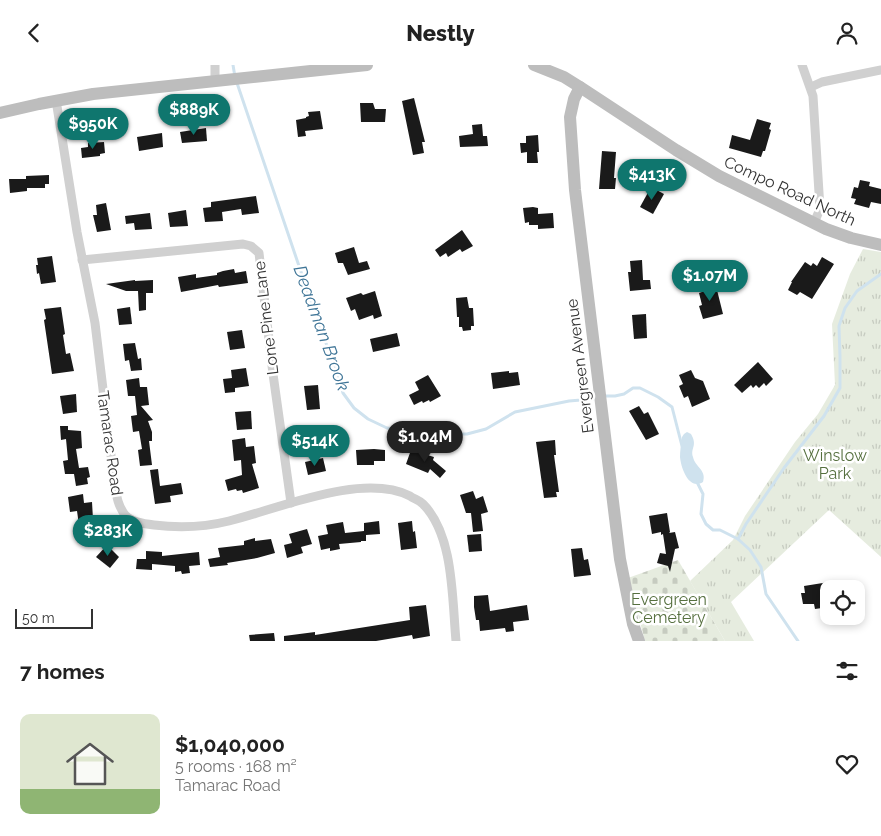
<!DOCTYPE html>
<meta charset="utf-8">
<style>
:root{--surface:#fff;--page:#f2f2f2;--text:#222;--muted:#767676;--accent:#0f766e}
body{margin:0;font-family:Raleway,sans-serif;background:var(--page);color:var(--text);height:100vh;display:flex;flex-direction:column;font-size:19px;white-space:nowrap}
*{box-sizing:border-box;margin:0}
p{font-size:16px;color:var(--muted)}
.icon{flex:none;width:28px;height:28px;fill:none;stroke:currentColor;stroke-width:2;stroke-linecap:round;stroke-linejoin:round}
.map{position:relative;height:576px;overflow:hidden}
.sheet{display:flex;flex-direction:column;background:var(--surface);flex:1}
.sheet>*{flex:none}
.buttons{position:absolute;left:820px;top:515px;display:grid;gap:10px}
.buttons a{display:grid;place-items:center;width:45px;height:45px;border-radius:10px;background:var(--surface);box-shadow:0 2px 8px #0003;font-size:25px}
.scale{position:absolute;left:15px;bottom:12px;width:78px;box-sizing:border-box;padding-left:5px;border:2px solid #333;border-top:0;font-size:14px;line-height:18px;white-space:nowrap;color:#333;-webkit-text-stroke:4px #fff;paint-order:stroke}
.price{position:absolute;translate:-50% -42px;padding:0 11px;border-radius:18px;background:var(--accent);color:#fff;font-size:16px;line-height:32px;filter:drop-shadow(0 1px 2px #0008)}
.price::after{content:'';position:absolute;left:50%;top:30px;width:15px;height:11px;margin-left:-8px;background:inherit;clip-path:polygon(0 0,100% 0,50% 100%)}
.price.current{background:#222;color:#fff}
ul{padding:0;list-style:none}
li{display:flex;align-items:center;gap:15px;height:125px;padding:0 20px}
li span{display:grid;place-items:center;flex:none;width:140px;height:100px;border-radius:10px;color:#555}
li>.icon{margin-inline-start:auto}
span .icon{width:60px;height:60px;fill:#fffc;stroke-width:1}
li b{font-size:21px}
h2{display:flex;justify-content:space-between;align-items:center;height:60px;padding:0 20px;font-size:21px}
header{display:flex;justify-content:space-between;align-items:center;height:65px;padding:0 20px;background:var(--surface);font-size:22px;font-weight:800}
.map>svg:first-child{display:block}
.cemetery{fill:url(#cemetery-stones)}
.park{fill:url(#park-tufts)}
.water{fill:#cfe2ee}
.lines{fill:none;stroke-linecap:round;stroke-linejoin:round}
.stream{stroke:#cfe2ee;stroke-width:3}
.building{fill:#1a1a1a}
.minor{stroke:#d0d0d0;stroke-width:9}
.secondary{stroke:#bdbdbd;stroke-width:12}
.labels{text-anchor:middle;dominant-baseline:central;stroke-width:5;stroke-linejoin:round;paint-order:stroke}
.street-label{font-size:16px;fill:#333;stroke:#fff}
.park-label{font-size:16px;fill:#56703f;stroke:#fff}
.water-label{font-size:18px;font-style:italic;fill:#3f7597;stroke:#fff}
</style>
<header><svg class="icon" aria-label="back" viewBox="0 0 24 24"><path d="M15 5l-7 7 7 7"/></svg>Nestly<svg class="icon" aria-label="person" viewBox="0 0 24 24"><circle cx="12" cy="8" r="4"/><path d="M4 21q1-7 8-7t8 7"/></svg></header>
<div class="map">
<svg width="881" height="576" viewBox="0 0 881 576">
<defs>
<pattern id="cemetery-stones" width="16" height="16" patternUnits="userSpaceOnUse" patternTransform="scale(1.25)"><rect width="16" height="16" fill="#e6ecdf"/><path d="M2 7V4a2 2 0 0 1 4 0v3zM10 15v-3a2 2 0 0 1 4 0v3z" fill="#c6cbc0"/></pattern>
<pattern id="park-tufts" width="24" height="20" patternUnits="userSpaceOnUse" patternTransform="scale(1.25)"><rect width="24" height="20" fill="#e6ecdf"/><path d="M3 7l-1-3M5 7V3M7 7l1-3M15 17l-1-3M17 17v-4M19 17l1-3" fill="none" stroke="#c6cbc0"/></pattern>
</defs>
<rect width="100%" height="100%" fill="#fff"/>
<polygon class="cemetery" points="678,495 725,576 645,576 628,513"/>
<polygon class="park" points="863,184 881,187 881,492 829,445 731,537 754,576 725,576 690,516 733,475 745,451 795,377 818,349 835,320 832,259 850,209"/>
<path class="water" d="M687 367 691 369C698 381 690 383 693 392 695 402 707 405 703 417 689 426 681 403 680 392 680 386 681 379 682 372L684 369Z"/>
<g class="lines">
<g class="stream">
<polyline points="233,0 235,12"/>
<polyline points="237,18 320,263 337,306 343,328 354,343 368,354 387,363 436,369 467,369 486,364 515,347 569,336 593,334"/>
<polyline points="606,331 615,331 624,329 633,323 640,323 658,332 672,342 682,381"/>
<polyline points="697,417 703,429 701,449 706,459 713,465 720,465 738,474 750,485 761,502 766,529 798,576"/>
<polyline points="738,474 746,459 784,403 824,351 840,323 840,292 839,261 845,243 857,226 881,209"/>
</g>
</g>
<g class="building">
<polygon points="414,33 425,77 422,77 424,88 413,90 402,36"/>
<polygon points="360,38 373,38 375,44 386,44 385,57 361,57"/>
<polygon points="320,46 323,64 305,66 306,71 298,72 296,55 306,53 306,52 309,51 308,47"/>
<polygon points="757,54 771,58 769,64 771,65 765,86 763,86 761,92 729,83 732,70 750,75"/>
<polygon points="482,59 483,71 487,71 488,81 460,82 459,71 473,69 472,60"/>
<polygon points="206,63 207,76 182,78 180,67"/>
<polygon points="162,68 163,82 139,86 137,72"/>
<polygon points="538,70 539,87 537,87 538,98 527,98 527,87 521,88 520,78 526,78 526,71"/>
<polygon points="104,77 105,88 100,89 100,91 82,93 81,83 88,82 88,78"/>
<polygon points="602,86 616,87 614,113 616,113 615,124 599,124"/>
<polygon points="49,110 49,119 45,119 45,123 27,123 27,126 10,128 9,114 26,114 26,111"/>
<polygon points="860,115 870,117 869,121 881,124 881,139 871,137 869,143 854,139 856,134 851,133 854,122 858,123"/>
<polygon points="651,122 664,129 653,149 640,142"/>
<polygon points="256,131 259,148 242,150 241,144 222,147 223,156 205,157 203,143 211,142 211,137"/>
<polygon points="106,138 111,165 97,167 93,150 97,150 96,140"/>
<polygon points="533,142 538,143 538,149 553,148 554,163 538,164 538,160 529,160 529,157 525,158 523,143"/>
<polygon points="186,145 188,161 170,162 168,148"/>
<polygon points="150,148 152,164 135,165 134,158 126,159 125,151"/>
<polygon points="462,165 473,181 462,187 460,184 448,192 446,188 440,192 435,185"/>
<polygon points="354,182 359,198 367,196 370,204 348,210 343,198 338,198 335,188"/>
<polygon points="52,191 56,217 41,219 39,208 37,209 36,200 38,200 37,193"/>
<polygon points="822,192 834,199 812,234 800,227 797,230 788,225 792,217 791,217 805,197 811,201 813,198 817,201"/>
<polygon points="642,195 643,215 650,215 651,224 630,226 628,207 631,207 630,196"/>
<polygon points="234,204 235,208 246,206 248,218 219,222 218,220 181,227 178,212 196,209 196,213 217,210 217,208 223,206"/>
<polygon points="135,215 135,216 153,215 153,228 146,228 146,245 139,246 138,226 126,226 106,219"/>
<polygon points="715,217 723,249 703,254 699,241 702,240 699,228 705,226 703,221"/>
<polygon points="375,226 382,251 374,254 373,250 359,255 355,244 351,246 346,233 361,228 363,230"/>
<polygon points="467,232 469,243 473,243 474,261 471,261 471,265 463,266 462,262 459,262 459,252 457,252 456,233"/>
<polygon points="61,242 65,269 63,270 66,289 70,288 74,306 52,309 44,255 46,254 44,244"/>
<polygon points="130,242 132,259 119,260 117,244"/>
<polygon points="646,249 647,273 634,274 632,250"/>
<polygon points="242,265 245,283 230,285 227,267"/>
<polygon points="397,268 400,281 373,287 370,274"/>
<polygon points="135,278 138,294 141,293 142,305 131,306 129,295 125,296 123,279"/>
<polygon points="758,297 773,314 766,321 764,318 759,323 756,320 753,323 751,320 742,328 734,320"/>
<polygon points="246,303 249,321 235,323 235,327 225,328 223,314 232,313 231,305"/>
<polygon points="691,305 695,313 703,316 710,334 692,342 688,331 684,333 679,321 683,319 679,310"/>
<polygon points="509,306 509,308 518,307 520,320 493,324 491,308"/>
<polygon points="428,310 441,331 430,337 429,335 423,338 422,336 414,340 409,330 419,325 415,317"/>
<polygon points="139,313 140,322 147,322 149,340 141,341 153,355 148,356 152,367 152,376 149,376 152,400 140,401 138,385 142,384 139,366 133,367 131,351 137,350 135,331 128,331 126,315"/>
<polygon points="318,320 320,344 307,345 304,321"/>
<polygon points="76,329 77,347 63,349 60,331"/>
<polygon points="639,341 644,349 648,347 659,369 646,375 629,346"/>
<polygon points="251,346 252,364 237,365 235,347"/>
<polygon points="60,361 68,361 68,365 81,366 82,383 76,384 79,403 88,402 90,412 87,413 88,419 76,421 74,409 65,409 63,396 68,395 66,374 61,375"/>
<polygon points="245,373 246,382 254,381 256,398 252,399 259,423 243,428 242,425 237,426 236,424 228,426 225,415 242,410 241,395 234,396 232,375"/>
<polygon points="555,375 556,390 554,390 559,427 556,427 557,432 544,433 536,377"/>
<polygon points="374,384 385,385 385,396 374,396 374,400 357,400 356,385"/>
<polygon points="411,385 434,392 433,395 446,406 440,413 430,404 428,408 406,399"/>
<polygon points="323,393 326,406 308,410 305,397"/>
<polygon points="158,404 160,421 181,418 183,429 170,431 171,437 155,439 150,405"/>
<polygon points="473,426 476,434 483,431 488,447 481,449 483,466 473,467 471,448 466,448 460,430"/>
<polygon points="83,429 84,438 92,437 93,454 89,458 79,460 77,446 70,447 68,432"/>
<polygon points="667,448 670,467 669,468 675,467 679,483 675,484 670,507 668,501 657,498 660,488 666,489 663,469 661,470 661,467 652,469 649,451"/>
<polygon points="379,456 380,469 366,470 366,476 361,476 361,477 339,479 340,484 330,486 330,483 321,485 318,471 328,469 326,460 343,457 345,468 364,466 364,458"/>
<polygon points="412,456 413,467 415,466 417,483 401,485 398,458"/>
<polygon points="307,464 312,479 301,482 303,488 287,493 284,480 292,478 289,469"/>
<polygon points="481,469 482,486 469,487 467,470"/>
<polygon points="255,473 255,476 271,474 275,488 257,493 227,498 228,500 210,502 208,494 220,492 218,483 244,480 244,476"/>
<polygon points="107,480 119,492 110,503 96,492"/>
<polygon points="582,483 584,495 588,494 591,510 574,512 571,484"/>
<polygon points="146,486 162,487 162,491 199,487 200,500 189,501 190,508 182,509 181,506 175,507 175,501 152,499 152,505 136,504 137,494 146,494"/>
<polygon points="829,517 829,542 815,544 814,539 803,539 801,528 805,528 804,521"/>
<polygon points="488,530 490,546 527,540 529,555 513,557 514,566 506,567 505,563 480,566 479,555 476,555 474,542 474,531"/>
<polygon points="426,540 430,571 413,574 412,570 376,576 284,576 284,571 315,567 315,570 410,555 409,542"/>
<polygon points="274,568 275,576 250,576 249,570"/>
</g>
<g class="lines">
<g class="minor">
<polyline points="802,0 813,31 820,144 814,158"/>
<polyline points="215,17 215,0"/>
<polyline points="811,22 822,17 881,5"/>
<path d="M56 35 77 167 95 258 114 415C116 427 117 441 126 451 132 457 145 459 154 460 178 463 205 462 229 456 278 444 362 407 410 431 414 434 419 435 423 439 454 470 452 534 456 576"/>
<polyline points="82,195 243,179 251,181 259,188 273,309 291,438"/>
</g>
<g class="secondary">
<polyline points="534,0 564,12 580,22 676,85 719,111 826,164 851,173 881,180"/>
<polyline points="580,22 574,34 570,52 575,125 620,494 633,559 639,576"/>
<polyline points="0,48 39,39 93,29 367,0"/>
</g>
</g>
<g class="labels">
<g class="street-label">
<text transform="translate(790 126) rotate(25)">Compo Road North</text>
<text transform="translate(266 253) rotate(-97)">Lone Pine Lane</text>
<text transform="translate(580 301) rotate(-97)">Evergreen Avenue</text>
<text transform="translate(110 378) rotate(82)">Tamarac Road</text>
</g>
<g class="park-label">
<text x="835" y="390">Winslow<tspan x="835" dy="18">Park</tspan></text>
<text x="669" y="534">Evergreen<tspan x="669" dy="18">Cemetery</tspan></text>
</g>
<g class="water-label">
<text transform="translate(322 263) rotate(70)">Deadman Brook</text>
</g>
</g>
</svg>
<div class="buttons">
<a><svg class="icon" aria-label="locate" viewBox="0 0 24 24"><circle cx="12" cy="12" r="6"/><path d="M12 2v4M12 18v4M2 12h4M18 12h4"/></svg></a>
</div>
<div class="scale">50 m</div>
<b class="price" style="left:194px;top:71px">$889K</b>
<b class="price" style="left:93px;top:85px">$950K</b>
<b class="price" style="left:652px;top:136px">$413K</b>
<b class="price" style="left:710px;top:237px">$1.07M</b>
<b class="price current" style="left:425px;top:398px">$1.04M</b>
<b class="price" style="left:315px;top:402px">$514K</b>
<b class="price" style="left:108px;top:492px">$283K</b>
</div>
<section class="sheet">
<h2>7 homes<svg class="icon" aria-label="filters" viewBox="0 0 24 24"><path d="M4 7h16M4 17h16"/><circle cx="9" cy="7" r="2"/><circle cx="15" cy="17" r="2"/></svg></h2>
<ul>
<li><span style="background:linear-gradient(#dfe7d0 75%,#8fb573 0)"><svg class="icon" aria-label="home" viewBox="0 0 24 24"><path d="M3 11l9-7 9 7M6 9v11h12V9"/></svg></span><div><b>$1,040,000</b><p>5 rooms · 168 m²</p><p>Tamarac Road</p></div><svg class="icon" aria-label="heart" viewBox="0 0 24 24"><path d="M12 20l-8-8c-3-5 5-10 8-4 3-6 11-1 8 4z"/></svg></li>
</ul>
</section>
